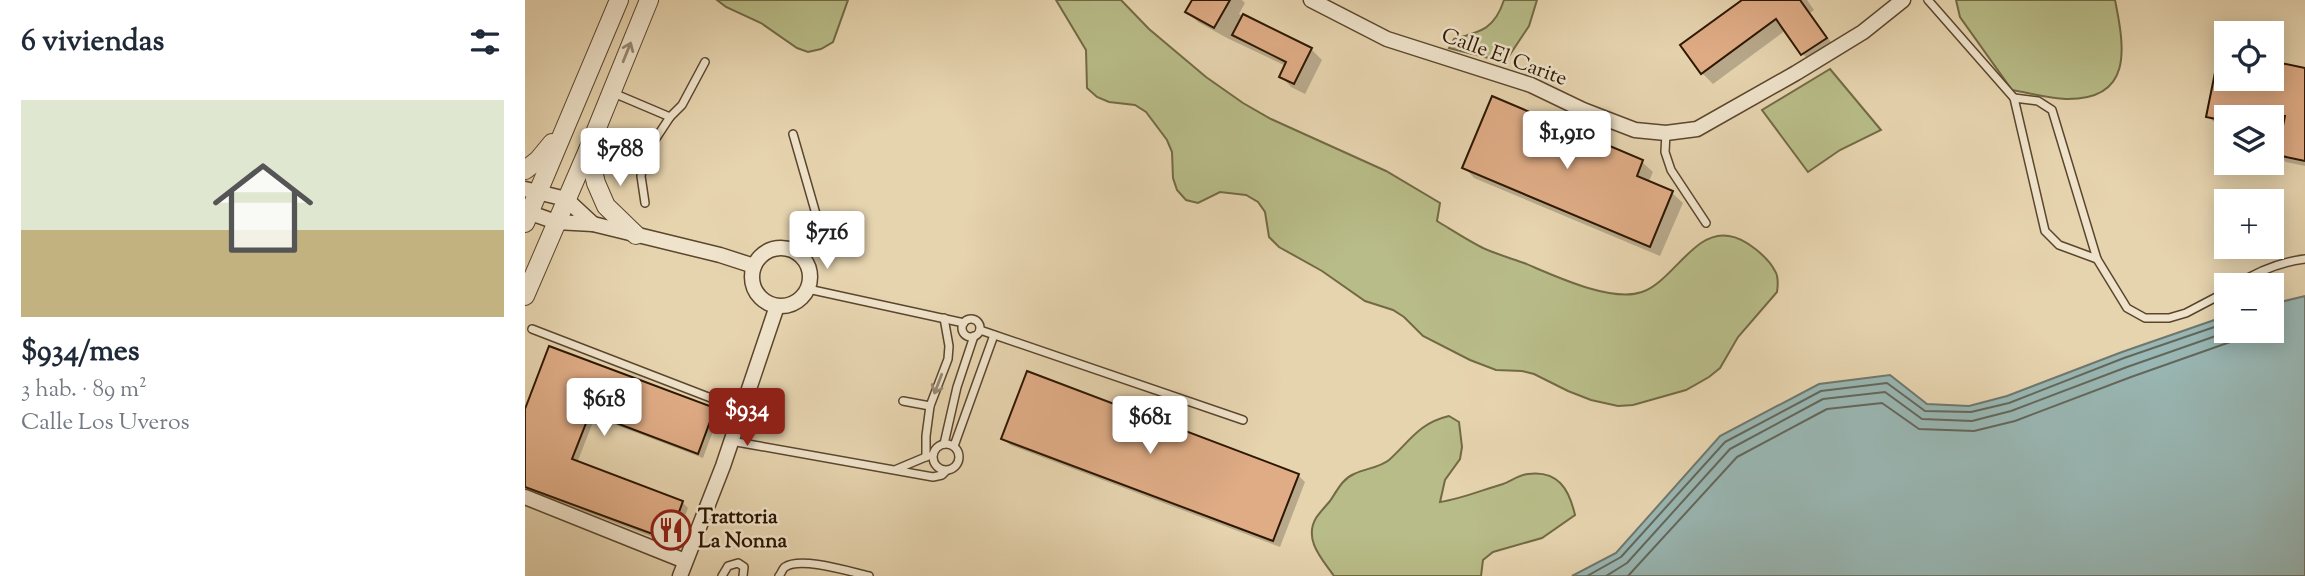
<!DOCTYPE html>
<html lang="es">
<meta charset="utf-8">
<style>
:root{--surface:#fff;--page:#f6f6f7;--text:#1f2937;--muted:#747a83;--accent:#8f2418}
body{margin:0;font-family:"Sorts Mill Goudy",serif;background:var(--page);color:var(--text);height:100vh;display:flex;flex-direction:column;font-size:26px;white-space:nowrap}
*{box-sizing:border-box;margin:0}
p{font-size:23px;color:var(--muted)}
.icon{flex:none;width:38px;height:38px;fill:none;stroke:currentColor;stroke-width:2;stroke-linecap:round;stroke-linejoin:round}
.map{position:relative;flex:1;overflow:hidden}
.side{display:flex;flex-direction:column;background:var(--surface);width:525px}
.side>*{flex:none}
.buttons{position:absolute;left:1689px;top:21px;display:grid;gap:14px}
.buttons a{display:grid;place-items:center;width:70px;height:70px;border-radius:0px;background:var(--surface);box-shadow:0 4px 18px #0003;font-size:35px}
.price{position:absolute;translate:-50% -60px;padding:0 16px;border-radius:7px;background:#fff;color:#222;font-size:23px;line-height:46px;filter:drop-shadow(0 2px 4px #0008)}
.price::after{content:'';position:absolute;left:50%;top:42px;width:21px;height:16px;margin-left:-10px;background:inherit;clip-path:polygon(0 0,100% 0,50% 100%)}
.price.selected{background:var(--accent);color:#fff}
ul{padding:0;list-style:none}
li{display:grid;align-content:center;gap:14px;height:371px;padding:0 21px}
li span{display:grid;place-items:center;height:217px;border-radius:0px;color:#555}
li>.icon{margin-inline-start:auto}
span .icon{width:126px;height:126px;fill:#fffc;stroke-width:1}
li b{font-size:30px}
h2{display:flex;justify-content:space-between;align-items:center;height:84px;padding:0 21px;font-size:30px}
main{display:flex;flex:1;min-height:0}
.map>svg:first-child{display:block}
.green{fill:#b8bc88;stroke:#726a45;stroke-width:2}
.water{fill:#99b7b4;stroke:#6e776d;stroke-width:2}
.shadow{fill:#0003}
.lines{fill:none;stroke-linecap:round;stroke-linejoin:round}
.shore{stroke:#63675b;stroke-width:2}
.building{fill:#dfac86;stroke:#2d1702;stroke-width:2}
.service-casing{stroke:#5b462d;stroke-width:10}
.minor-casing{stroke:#5b462d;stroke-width:17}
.tertiary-casing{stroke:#5b462d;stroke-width:20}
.service{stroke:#efe3cb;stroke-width:7}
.minor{stroke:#efe3cb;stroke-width:14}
.tertiary{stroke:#efe3cb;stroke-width:18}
.oneway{stroke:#988771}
.labels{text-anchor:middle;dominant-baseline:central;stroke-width:5;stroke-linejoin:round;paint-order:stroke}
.street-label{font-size:21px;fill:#2d1702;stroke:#efe3cb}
.poi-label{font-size:21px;font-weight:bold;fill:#2d1702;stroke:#efe3cb;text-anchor:start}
</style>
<main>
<section class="side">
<h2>6 viviendas<svg class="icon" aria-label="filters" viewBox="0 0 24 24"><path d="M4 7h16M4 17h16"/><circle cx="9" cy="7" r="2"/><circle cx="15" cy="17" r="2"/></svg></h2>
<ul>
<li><span style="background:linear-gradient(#dfe7d0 60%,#c2b280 0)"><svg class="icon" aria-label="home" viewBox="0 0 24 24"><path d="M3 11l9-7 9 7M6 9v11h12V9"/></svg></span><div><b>$934/mes</b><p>3 hab. · 89 m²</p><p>Calle Los Uveros</p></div></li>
</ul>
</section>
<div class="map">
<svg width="1780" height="576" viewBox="0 0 1780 576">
<rect width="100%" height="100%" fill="#e6d4af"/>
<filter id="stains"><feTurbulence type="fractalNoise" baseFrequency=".00286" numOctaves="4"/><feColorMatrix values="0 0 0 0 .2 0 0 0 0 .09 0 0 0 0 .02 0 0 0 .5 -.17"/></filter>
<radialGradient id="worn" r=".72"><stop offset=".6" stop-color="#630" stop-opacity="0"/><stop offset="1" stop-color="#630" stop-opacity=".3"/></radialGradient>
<g class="green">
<polygon points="192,0 323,0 308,42 296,49 283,52 272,48 236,23 201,7"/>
<path d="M531 0H596L624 29 681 77 718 103 746 119 861 171 915 203 912 221C927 230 942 240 958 248 971 254 985 258 999 263 1028 275 1086 303 1117 292 1147 282 1170 229 1204 236 1220 238 1243 257 1250 271 1254 277 1253 285 1252 292L1213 337 1195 368 1184 377 1161 390 1108 405 1093 406 1066 400 1043 391 1009 374 997 371 971 370 945 360 898 336 879 317 868 310 840 301 797 271 754 247 744 237 740 212 733 202 721 195 695 192 673 203 661 200 652 190 648 178 647 152 642 140 621 112 610 105 584 102 572 97 562 88 561 50Z"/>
<path d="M979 0H1012L1004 26 980 62 924 48 929 39C957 32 970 28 979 0Z"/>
<path d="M1431 0H1590C1600 49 1608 100 1541 99 1523 98 1504 93 1487 90L1435 17Z"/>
<polygon points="1305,69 1356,130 1315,150 1283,172 1237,110"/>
<path d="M924 416 934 422 937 447 935 459 920 480 915 502C936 499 957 490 978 484 986 481 994 475 1003 474 1033 470 1044 489 1050 515L1017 538 968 552 958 560 956 576H809C798 560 778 540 791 518 795 512 800 507 805 501 812 491 817 479 829 474 841 468 854 468 864 460 885 441 894 423 924 416Z"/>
</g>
<polygon class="water" points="1780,296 1780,576 1047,576 1091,553 1195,436 1294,384 1365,375 1402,404 1444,406 1482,396 1597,352 1701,316 1701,331 1746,331 1747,304"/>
<g class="shadow">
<polygon points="669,0 717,0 720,3 714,14 786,49 797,60 780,94 766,87 756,76 761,66 702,38 673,22 662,11"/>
<polygon points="1220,0 1282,0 1289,10 1285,13 1311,49 1288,65 1278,54 1261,30 1188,84 1177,73"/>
<polygon points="1701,53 1701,79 1746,79 1780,70 1780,166 1761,162 1754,155 1761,121 1746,117 1701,117 1701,126 1690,123 1683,116"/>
<polygon points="1117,162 1128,172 1123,183 1147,193 1158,203 1135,256 949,178 939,167"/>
<polygon points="189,410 194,415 178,458 70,417 52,463 158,503 163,508 149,545 0,489 0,414"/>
<polygon points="478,438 773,475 780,482 755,547 485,445"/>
</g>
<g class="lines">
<g class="shore">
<polyline points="1062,576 1096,557 1200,442 1296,391 1362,383 1400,411 1446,412 1484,403 1599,358 1701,323"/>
<polyline points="1081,576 1102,563 1205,449 1298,399 1360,392 1397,419 1447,421 1486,411 1602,367 1705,331"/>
<polyline points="1103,576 1212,457 1302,409 1357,403 1394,429 1449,431 1490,421 1606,377 1708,341 1722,331"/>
</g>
</g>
<g class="building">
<polygon points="667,0 705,0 689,28 660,12"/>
<polygon points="1217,0 1275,0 1302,38 1276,55 1251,19 1176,74 1155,45"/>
<polygon points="718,14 787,48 769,84 754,77 761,62 707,35"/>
<polygon points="1696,43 1701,44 1701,79 1746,79 1746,61 1780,68 1780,161 1752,155 1760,116 1739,112 1738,117 1701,117 1701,121 1681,117"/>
<polygon points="967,96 1118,160 1112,176 1148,191 1125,247 937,168"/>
<polygon points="24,346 190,408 173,454 65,413 47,459 158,501 144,540 0,487 0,409"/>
<polygon points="502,371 774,474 748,541 476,439"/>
</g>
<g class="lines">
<g class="service-casing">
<g id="service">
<polyline points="1403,0 1489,98 1520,231 1534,245 1572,259"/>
<polyline points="86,92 145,117"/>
<polyline points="1489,98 1513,101 1527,110 1572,259 1602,308 1620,318 1644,318 1661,313 1701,292"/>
<polyline points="1141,133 1140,152 1146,170 1181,223"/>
<polyline points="268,134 291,214 280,260"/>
<polyline points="120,203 116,176 120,155 145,117 157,105 180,62"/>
<path d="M1711 285C1733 271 1754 262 1780 259"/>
<polyline points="283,289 439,323"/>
<circle cx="446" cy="328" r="9"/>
<polyline points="7,329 217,410"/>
<polyline points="455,330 718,420"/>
<polyline points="378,401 405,406"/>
<polyline points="206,441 408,477 417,475 421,471"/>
<circle cx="421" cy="457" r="13"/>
<polyline points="419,444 432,387 449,336"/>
<polyline points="429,446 469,335"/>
<polyline points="401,457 401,436 405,406 423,359 424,346 419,318"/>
<polyline points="372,469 403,456"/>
<polyline points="197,576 203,566 213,563 219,567 218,576"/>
<path d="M254 576C256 574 258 568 260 567 276 556 326 572 344 576"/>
</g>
</g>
<g class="minor-casing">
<g id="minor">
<polyline points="786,0 862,39 1006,85 1058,110 1110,130 1141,133 1172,129 1271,73 1338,32 1378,0"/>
<polyline points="0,189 41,199 68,224"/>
<polyline points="0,211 31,222 68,224 195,255 229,266"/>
<circle cx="256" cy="277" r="29"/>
<polyline points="0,497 160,561"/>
<polyline points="155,576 198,466 252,306"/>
</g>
</g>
<g class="tertiary-casing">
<g id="tertiary">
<polyline points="63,150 71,183 81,206 111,235"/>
<polyline points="0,170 13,160 27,143"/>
<polyline points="0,223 94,0"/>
<polyline points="0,296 63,150 124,0"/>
</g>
</g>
<use href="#service" class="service"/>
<use href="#minor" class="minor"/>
<use href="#tertiary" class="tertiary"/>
</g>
<defs><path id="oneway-shaft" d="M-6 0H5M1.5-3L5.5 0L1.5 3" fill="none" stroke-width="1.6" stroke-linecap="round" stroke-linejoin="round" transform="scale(1.75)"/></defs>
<g class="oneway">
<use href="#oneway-shaft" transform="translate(102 52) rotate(-68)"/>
<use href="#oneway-shaft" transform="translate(413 384) rotate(111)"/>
</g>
<defs>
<g id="restaurant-ring" transform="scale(2.0125)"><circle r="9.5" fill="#efe3cb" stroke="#8f2418" stroke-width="1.5"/><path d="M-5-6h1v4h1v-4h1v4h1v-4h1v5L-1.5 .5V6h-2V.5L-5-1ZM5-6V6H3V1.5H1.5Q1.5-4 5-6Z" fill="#8f2418"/></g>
</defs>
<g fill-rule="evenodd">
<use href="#restaurant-ring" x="146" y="530"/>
</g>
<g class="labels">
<g class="street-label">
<text transform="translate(979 58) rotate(20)">Calle El Carite</text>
</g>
<g class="poi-label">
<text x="173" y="518">Trattoria<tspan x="173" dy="24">La Nonna</tspan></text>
</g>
</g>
<rect width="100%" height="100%" filter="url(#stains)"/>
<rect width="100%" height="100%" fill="url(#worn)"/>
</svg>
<div class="buttons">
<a><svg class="icon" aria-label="locate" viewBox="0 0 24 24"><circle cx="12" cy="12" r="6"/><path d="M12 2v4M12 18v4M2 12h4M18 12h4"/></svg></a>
<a><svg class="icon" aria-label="layers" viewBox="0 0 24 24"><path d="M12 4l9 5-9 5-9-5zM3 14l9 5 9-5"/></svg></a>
<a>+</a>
<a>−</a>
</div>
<b class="price" style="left:1042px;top:171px">$1,910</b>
<b class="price" style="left:95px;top:188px">$788</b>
<b class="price" style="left:302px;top:271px">$716</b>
<b class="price" style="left:79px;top:438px">$618</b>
<b class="price selected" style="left:222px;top:448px">$934</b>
<b class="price" style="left:625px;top:456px">$681</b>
</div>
</main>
